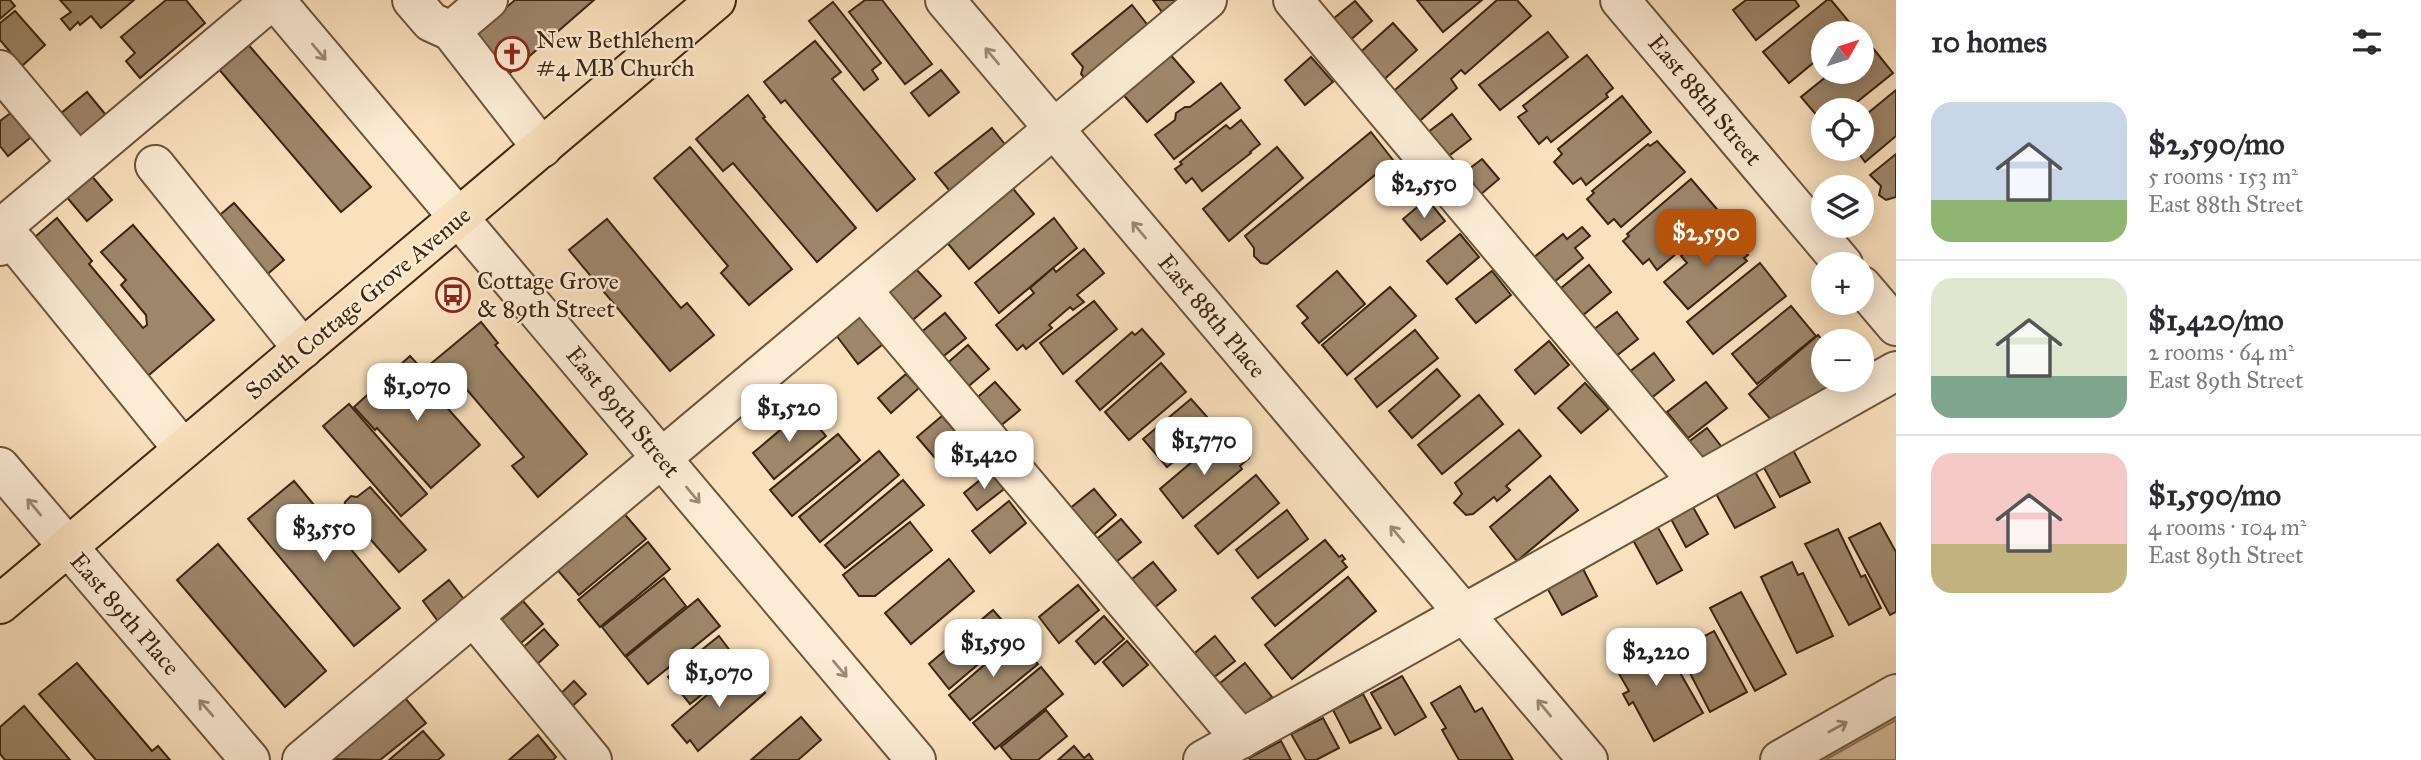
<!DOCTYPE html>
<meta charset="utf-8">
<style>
:root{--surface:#fff;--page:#f2f2f3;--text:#2b2b33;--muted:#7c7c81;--line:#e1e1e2;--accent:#b45309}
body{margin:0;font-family:"IM FELL Great Primer",serif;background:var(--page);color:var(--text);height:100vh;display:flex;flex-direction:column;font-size:26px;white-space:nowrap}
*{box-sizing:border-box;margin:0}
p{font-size:23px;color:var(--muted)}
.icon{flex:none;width:38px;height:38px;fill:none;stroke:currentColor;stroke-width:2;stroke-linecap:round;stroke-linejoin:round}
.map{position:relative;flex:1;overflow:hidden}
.side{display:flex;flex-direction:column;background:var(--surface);width:525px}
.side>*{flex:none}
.needle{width:46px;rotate:51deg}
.buttons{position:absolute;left:1811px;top:21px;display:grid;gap:14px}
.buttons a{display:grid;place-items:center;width:63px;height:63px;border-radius:50%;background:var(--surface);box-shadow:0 4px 18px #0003;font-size:35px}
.price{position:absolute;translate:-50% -60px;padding:0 16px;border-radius:14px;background:#fff;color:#222;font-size:23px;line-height:46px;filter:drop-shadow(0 2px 4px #0008)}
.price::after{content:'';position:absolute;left:50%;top:42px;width:21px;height:16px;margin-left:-10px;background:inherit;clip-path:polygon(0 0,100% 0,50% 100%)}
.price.on{background:var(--accent);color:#fff}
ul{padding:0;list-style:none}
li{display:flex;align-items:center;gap:21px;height:175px;padding:0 35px}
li+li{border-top:2px solid var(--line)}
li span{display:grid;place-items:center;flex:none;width:196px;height:140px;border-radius:21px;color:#555}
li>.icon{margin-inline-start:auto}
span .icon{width:84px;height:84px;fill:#fffc;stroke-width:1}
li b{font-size:30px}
h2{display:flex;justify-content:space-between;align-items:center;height:84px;padding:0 35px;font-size:30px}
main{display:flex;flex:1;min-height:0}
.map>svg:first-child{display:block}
.green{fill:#dac1a1;stroke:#8a745a;stroke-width:2}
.building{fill:#9e876b;stroke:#3b2612;stroke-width:2}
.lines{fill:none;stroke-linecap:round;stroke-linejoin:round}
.minor-casing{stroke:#6b553d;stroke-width:42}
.major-casing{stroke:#3b2612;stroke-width:42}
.minor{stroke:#fcecd5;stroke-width:38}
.major{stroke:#fae1be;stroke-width:38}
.oneway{stroke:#9c8974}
.labels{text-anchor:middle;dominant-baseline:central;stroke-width:5;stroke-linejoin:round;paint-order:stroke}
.poi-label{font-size:24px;fill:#3b2612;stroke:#fcecd5;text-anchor:start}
.street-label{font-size:24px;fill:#3b2612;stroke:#fcecd5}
</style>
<main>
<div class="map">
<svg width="1896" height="760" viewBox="0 0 1896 760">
<rect width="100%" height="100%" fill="#fae1be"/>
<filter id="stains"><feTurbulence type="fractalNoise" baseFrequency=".00286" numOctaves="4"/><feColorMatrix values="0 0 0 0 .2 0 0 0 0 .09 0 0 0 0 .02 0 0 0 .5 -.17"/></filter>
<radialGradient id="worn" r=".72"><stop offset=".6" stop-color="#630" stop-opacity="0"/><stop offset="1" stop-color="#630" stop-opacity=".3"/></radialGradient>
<polygon class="green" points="1896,720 1896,760 1825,760"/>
<g class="building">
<polygon points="0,0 10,0 15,6 0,19"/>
<polygon points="60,0 134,0 101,28 91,16 80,25 78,22 70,30 61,19 71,12"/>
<polygon points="166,0 186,0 205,23 140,78 126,61 135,53 121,37"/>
<polygon points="515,0 594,0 510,73 475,34"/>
<polygon points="865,0 882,0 932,64 905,84 849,12"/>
<polygon points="1153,0 1185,0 1165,16"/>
<polygon points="1417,0 1482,0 1443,32"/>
<polygon points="1497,0 1517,0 1531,16 1465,74 1461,70 1451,79 1457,88 1414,126 1388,96"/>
<polygon points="1746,0 1795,0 1799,6 1756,40 1733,10"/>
<polygon points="1827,0 1831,0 1855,29 1849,33 1824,33 1824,54 1789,83 1763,52"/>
<polygon points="1355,1 1372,21 1347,43 1328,23"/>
<polygon points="833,2 881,63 872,70 878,79 864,90 809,21"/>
<polygon points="1132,5 1153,32 1087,81 1081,74 1083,67 1072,54"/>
<polygon points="15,11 45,45 22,66 0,40 0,23"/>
<polygon points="1393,23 1417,50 1380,83 1355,57"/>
<polygon points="1548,32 1568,57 1500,110 1479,85"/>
<polygon points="815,41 841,72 832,79 915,179 877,211 785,100 781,103 764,82"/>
<polygon points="246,42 371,187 341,212 217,67"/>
<polygon points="1868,42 1893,73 1847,110 1824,110 1824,124 1801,97 1832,72 1862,72 1862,47"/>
<polygon points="1168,52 1194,82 1147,122 1121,92"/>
<polygon points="1587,55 1613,88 1606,94 1608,97 1551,142 1547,137 1539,144 1518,117 1527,111 1523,106"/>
<polygon points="1311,57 1333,82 1305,105 1285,80"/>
<polygon points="941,70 959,92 929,116 911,93"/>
<polygon points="1221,83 1240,108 1174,159 1155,135 1175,120 1176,113 1185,107 1190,107"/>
<polygon points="1896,90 1896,136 1865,162 1857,151 1849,158 1842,149 1862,149 1862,118"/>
<polygon points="87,92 110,120 84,143 60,114"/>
<polygon points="748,95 765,117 763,118 856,228 817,262 733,163 723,171 696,139"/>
<polygon points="1622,96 1651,132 1586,185 1581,178 1573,184 1554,162 1562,154 1558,149"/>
<polygon points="16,109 36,133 8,156 0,146 0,121"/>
<polygon points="1452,114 1471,139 1442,161 1423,136"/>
<polygon points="1241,120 1260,144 1250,152 1251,153 1202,191 1192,178 1186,183 1175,169 1182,164 1180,162 1226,125 1230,129"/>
<polygon points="992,128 1011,152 954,196 935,173"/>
<polygon points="1371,132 1393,160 1267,264 1261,263 1254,256 1254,248 1245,236"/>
<polygon points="1657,141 1685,172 1621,227 1614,219 1608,224 1587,199 1594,193 1592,191 1648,144 1650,146"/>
<polygon points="690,147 792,269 749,305 721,273 728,266 654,178"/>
<polygon points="1277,147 1303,178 1229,241 1203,209"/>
<polygon points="1896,154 1896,197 1886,200 1879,195 1881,186 1870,175"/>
<polygon points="1482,159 1499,179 1474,200 1457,178"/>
<polygon points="90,174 112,200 87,221 65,195"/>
<polygon points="1691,179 1722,215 1657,270 1649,259 1643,264 1623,241 1629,236 1627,234"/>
<polygon points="1010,185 1034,214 969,269 945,240"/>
<polygon points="1427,199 1445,221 1421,240 1403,219"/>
<polygon points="234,203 284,260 257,283 208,225"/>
<polygon points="57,218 92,261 89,264 143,328 147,325 146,315 121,285 126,280 101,252 133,225 214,320 143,380 28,243"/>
<polygon points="1054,218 1077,248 999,313 975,283"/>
<polygon points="607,219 681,308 687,303 714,335 670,371 569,250"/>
<polygon points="1582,227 1590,236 1575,248 1583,258 1553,283 1533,258 1563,234 1567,239"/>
<polygon points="1724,233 1732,243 1735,240 1748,255 1744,258 1747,261 1688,309 1664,282 1687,263 1681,256 1702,240 1707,245"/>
<polygon points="1460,234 1479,257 1447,284 1427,261"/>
<polygon points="1084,249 1104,273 1077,295 1084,302 1073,310 1070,307 1049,325 1052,328 1026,349 1023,345 1017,350 996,325 1034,293 1030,288 1053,268 1056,272"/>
<polygon points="1760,263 1786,296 1713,354 1687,322"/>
<polygon points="1589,265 1611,292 1582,316 1560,289"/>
<polygon points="916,269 941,296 908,324 884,296"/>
<polygon points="1337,271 1365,304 1319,343 1302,323 1308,318 1297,306"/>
<polygon points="1492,271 1511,295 1476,323 1456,299"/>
<polygon points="1390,287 1416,316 1347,375 1322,345"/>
<polygon points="1094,301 1117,329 1063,374 1040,343"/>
<polygon points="1791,306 1816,336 1757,384 1732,354"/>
<polygon points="1617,312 1638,339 1611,360 1589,333"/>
<polygon points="945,313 966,338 940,359 919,334"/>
<polygon points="860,316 883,344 858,364 836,335"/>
<polygon points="481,322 498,343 495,345 587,454 538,497 512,466 524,457 463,385 453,394 428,366"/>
<polygon points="1142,329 1164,354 1100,410 1076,381 1132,332 1135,335"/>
<polygon points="1415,330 1438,358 1377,407 1355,379"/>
<polygon points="1818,335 1824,342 1824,380 1835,380 1778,428 1749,394"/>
<polygon points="1549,341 1569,365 1535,394 1515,370"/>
<polygon points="968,345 989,369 964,390 944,366"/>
<polygon points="1654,353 1674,380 1645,403 1624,376"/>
<polygon points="410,356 432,380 427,385 480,445 431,488 377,428 375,430 354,407"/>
<polygon points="1161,363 1186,392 1129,440 1105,412"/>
<polygon points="1437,369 1460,396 1412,438 1389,411"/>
<polygon points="906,374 919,388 891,413 878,398"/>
<polygon points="995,382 1020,410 994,431 971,403"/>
<polygon points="1706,382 1727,408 1688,438 1667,412"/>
<polygon points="1585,383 1609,409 1581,433 1558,408"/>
<polygon points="1479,395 1503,424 1442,474 1418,445"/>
<polygon points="1191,399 1216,427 1167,467 1143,439"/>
<polygon points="349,404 427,494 401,516 323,426"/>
<polygon points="804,410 826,436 774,479 753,453"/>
<polygon points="942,416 966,444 942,466 917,437"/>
<polygon points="1707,428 1724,450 1700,468 1683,446"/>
<polygon points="1519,430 1541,456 1506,486 1510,490 1497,501 1494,497 1473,514 1466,515 1454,503 1462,494 1455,483"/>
<polygon points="838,434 860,460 792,516 770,490"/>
<polygon points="1218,440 1228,451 1236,444 1249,458 1240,466 1242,469 1183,518 1160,489"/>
<polygon points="1793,450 1810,482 1780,497 1763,466"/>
<polygon points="879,451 899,475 820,542 799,517"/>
<polygon points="1754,470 1775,507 1735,528 1715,492"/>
<polygon points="990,472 1004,489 977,510 964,493"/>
<polygon points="1256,475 1279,503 1218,554 1195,526"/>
<polygon points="1550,476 1578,510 1517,561 1490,527"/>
<polygon points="903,480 924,505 845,568 825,545"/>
<polygon points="294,481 400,608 354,646 248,519"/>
<polygon points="370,487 426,550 399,572 344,509 345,502 351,496 357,497"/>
<polygon points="1094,489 1116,515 1091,537 1068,510"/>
<polygon points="1009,501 1026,523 990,553 972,531"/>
<polygon points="1693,507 1708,534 1686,547 1671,519"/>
<polygon points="621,510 646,539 579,595 555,567"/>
<polygon points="1287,510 1308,539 1258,578 1236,550"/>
<polygon points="1121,519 1141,542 1111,566 1092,543"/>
<polygon points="910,522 932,550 875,596 859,596 843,575"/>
<polygon points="1880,523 1896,552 1896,612 1890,615 1849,538"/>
<polygon points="1657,526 1682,570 1657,584 1633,540"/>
<polygon points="1838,529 1861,577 1865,575 1881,608 1849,625 1805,544"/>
<polygon points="1325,540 1339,557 1342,555 1345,559 1342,561 1347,567 1275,626 1252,598"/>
<polygon points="648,542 670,569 600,627 578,600"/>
<polygon points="218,544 326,671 285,707 177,580"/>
<polygon points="949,559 974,591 911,644 885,613"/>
<polygon points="1153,562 1176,590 1149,612 1126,584"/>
<polygon points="1792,562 1798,575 1803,573 1833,636 1797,653 1761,577"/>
<polygon points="1581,565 1597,596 1562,615 1545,584"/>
<polygon points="1348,577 1376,611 1292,679 1265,645"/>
<polygon points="664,578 686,606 625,656 602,627"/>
<polygon points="449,580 470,607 443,628 423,601"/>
<polygon points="1078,585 1099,610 1059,643 1039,617"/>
<polygon points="1741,592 1786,674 1755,691 1710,608"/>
<polygon points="698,599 720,626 648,684 626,657"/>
<polygon points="523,601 543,624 514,649 494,626"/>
<polygon points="993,610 1014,634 949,689 929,664"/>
<polygon points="1104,616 1124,639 1095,664 1076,641"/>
<polygon points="544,629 558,645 533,668 518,652"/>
<polygon points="1714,631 1747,692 1710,712 1678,650"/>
<polygon points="1658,634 1703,713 1654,741 1633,702 1629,705 1623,694 1629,691 1611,660"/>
<polygon points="719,636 740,664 690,704 668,677"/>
<polygon points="1215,636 1235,661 1209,681 1190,657"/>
<polygon points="1016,638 1038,664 970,720 949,695"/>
<polygon points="1127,641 1148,665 1123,686 1103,662"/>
<polygon points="77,663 152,751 158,746 170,760 96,760 39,694"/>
<polygon points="1245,663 1272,697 1240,721 1214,688"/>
<polygon points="742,665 765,693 698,751 690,740 687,743 672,725"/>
<polygon points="1041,667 1063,694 995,749 973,723"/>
<polygon points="1402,676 1426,717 1395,735 1371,693"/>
<polygon points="574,681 586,694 569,709 558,696"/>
<polygon points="1460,686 1475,712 1482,708 1513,760 1459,760 1442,730 1446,728 1431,703"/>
<polygon points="1363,694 1381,728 1350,743 1333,710"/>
<polygon points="405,698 426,723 380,760 332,759"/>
<polygon points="24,706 70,760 5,760 0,754 0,727"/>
<polygon points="1046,710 1067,736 1038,760 1012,760 1001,747"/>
<polygon points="801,717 821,740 798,760 751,760"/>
<polygon points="1323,718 1339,748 1316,760 1306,760 1291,734"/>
<polygon points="423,731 444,755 438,760 389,760"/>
<polygon points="538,735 556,757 553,760 509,760"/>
<polygon points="1281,741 1291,760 1250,760 1249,758"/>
<polygon points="1074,746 1084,758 1089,754 1093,760 1058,760"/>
</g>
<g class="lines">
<g class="minor-casing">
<g id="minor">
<polyline points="275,0 916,760"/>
<polyline points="412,0 431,22 451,31 542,148"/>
<polyline points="945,0 1588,760"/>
<polyline points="1293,0 1698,482"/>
<polyline points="1620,0 1843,264"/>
<polyline points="451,31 488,0"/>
<polyline points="0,70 78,163"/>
<polyline points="155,165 303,349"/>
<polyline points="0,229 272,0"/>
<polyline points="0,246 7,240 17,245 183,449"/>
<polyline points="1862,286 1896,326"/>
<polyline points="862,290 1241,739"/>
<polyline points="0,467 250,760"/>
<polyline points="473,616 592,760"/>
<polyline points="302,760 1207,0"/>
<polyline points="1203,760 1896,371"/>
<polyline points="1780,760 1896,694"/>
</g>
</g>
<g class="major-casing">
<polyline id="major" points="0,604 716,0"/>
</g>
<use href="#minor" class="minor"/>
<use href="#major" class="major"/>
</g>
<defs><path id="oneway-shaft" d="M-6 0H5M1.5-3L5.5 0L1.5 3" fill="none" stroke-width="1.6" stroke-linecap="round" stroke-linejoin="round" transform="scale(1.75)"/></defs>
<g class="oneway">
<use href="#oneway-shaft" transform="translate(319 52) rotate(50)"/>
<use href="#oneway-shaft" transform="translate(992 56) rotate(-130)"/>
<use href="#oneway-shaft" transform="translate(1139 230) rotate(-130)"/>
<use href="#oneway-shaft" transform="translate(693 495) rotate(50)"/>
<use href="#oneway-shaft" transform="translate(34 507) rotate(-130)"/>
<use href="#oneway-shaft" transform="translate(1397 534) rotate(-130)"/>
<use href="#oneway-shaft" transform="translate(840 669) rotate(50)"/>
<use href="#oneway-shaft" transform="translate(206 708) rotate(-131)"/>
<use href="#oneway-shaft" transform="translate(1544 708) rotate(-130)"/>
<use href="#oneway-shaft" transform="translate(1838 727) rotate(-29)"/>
</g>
<defs>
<g id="church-ring" transform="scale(1.75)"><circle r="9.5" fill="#fcecd5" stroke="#8f2418" stroke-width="1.5"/><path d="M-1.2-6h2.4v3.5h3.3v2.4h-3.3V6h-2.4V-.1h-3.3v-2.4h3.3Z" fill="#8f2418"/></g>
<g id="bus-ring" transform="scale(1.75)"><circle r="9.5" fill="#fcecd5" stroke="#8f2418" stroke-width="1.5"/><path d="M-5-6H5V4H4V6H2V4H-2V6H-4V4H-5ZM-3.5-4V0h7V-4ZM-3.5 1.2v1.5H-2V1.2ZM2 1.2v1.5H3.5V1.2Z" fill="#8f2418"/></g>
</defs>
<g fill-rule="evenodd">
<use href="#church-ring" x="512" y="54"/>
<use href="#bus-ring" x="453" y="295"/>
</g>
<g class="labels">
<g class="poi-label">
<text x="536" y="40">New Bethlehem<tspan x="536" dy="28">#4 MB Church</tspan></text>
<text x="477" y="281">Cottage Grove<tspan x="477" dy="28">&amp; 89th Street</tspan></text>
</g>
<g class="street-label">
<text transform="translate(1705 100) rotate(50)">East 88th Street</text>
<text transform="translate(358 303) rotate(-40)">South Cottage Grove Avenue</text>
<text transform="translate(1212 316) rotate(50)">East 88th Place</text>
<text transform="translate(623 412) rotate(50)">East 89th Street</text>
<text transform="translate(125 614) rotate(49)">East 89th Place</text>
</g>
</g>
<rect width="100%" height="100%" filter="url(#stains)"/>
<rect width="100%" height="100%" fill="url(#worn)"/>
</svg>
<div class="buttons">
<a><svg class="needle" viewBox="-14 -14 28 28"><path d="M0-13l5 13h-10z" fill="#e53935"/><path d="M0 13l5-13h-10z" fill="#7c7c81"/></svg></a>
<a><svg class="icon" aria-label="locate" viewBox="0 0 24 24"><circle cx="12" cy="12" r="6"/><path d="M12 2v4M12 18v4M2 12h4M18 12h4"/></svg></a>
<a><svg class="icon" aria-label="layers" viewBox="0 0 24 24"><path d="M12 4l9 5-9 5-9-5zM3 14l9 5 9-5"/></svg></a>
<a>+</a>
<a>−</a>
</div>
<b class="price" style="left:1424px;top:220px">$2,550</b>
<b class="price on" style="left:1706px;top:269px">$2,590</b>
<b class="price" style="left:417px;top:423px">$1,070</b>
<b class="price" style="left:789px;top:444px">$1,520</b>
<b class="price" style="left:1204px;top:477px">$1,770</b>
<b class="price" style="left:984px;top:491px">$1,420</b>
<b class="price" style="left:324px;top:564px">$3,550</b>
<b class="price" style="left:993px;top:679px">$1,590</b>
<b class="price" style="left:1656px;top:688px">$2,220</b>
<b class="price" style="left:719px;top:709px">$1,070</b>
</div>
<section class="side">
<h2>10 homes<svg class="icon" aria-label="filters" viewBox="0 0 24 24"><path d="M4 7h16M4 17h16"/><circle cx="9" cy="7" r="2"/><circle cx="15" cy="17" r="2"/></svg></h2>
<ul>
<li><span style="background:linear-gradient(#c9d6e8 70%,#8fb573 0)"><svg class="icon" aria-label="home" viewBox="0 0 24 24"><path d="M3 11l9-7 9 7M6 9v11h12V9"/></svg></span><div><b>$2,590/mo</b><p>5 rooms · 153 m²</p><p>East 88th Street</p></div></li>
<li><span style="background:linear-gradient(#dfe7d0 70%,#7fa58c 0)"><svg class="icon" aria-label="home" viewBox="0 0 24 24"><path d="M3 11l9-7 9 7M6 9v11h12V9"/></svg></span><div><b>$1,420/mo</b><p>2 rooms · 64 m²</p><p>East 89th Street</p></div></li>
<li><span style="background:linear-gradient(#f6c9c9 65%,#c2b280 0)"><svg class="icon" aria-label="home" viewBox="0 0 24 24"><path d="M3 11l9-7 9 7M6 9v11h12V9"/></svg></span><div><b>$1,590/mo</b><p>4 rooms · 104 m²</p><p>East 89th Street</p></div></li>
</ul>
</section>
</main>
